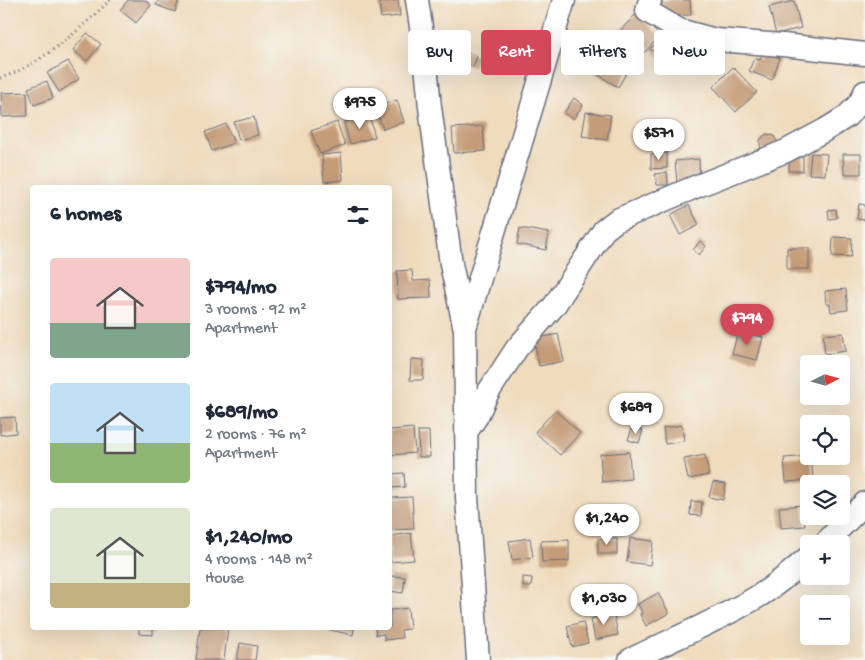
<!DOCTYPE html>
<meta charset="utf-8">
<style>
:root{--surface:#fff;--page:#f2f2f3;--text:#1f2937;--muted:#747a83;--accent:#d1495b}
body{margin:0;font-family:"Gochi Hand",sans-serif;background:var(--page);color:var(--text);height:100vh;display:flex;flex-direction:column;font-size:19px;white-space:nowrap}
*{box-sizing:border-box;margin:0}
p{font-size:16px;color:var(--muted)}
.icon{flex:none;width:28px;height:28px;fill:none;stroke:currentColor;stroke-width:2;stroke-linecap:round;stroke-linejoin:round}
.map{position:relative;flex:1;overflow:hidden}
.side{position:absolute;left:30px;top:185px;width:362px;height:445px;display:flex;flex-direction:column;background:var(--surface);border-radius:5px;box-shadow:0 5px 20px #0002}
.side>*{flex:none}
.top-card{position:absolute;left:408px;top:30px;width:382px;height:45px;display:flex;gap:10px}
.needle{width:32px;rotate:84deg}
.tools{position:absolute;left:800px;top:355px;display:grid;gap:10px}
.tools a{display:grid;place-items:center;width:50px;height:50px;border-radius:5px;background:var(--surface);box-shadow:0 5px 20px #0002;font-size:25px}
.price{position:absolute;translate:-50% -42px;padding:0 11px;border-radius:18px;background:#fff;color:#222;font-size:16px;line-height:32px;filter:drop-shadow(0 1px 2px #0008)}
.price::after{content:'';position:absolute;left:50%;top:30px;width:15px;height:11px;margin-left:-8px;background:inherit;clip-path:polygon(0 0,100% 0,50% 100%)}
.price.on{background:var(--accent);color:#fff}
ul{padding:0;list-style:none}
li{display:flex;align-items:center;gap:15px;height:125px;padding:0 20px}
li span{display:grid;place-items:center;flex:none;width:140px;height:100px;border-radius:5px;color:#555}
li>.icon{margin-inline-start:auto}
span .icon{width:60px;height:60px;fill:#fffc;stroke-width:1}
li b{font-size:21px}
h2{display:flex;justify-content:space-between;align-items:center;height:60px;padding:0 20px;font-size:21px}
.tag{padding:0 18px;border-radius:5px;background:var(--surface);box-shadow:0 5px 20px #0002;font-size:18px;line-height:45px}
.tag.on{background:var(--accent);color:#fff}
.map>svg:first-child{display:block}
.building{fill:#c59c78}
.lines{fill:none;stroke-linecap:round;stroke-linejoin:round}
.street-casing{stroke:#666c7f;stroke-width:25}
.path{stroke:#666c7f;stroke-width:3;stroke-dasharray:1 4;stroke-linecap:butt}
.street{stroke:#fff;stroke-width:22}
</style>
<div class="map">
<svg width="865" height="660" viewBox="0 0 865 660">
<rect width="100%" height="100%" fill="#f6f6f2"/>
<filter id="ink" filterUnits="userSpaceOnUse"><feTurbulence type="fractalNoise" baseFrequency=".02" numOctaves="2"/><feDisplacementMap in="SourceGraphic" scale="10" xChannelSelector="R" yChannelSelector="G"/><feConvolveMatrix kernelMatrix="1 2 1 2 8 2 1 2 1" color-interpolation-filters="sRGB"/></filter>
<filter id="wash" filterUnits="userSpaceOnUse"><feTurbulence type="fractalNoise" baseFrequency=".0096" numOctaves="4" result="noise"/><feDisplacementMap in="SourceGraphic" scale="20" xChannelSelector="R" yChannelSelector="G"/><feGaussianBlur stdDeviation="1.12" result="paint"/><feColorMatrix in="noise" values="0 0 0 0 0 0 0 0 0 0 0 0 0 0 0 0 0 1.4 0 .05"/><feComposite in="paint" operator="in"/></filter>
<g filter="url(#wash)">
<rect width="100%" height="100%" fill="#f0dcbd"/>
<g id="blocks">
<g class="building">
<polygon points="128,0 145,0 151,5 136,23 120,10"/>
<polygon points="158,0 179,0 175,12 156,5"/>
<polygon points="398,0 400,16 381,18 379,3"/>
<polygon points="662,0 690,0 691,15 662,16"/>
<polygon points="794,1 801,28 776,34 769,7"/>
<polygon points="637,13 660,36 638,59 615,36"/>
<polygon points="667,32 684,49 667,66 650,49"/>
<polygon points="87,33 101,44 87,61 73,50"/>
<polygon points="605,49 631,65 618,87 592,71"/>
<polygon points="461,50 477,56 473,67 457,61"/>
<polygon points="763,52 780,58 772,80 749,71 754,58 760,60"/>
<polygon points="68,61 79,79 59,92 47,73"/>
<polygon points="733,67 757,92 736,112 713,87"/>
<polygon points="47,81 53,98 34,105 28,88"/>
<polygon points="27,92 28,116 2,117 1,93"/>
<polygon points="366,94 370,105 356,110 352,99"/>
<polygon points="574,98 583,105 573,119 564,113"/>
<polygon points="397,100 404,122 383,129 375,107"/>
<polygon points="586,112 611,115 607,140 582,136"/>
<polygon points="369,115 375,137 350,144 344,122"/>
<polygon points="254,117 258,135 239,140 234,122"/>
<polygon points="337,122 345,145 320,154 311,131"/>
<polygon points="226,124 234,143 212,151 205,132"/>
<polygon points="483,126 485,151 454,153 452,128"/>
<polygon points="663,133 673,137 668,151 657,147"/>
<polygon points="766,134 772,135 774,136 777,141 777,145 763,151 760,146 760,140"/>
<polygon points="341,153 343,180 324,182 322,155"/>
<polygon points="667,153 667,168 651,169 651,154"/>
<polygon points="811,153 827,154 825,175 809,174"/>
<polygon points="843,154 861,154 861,174 844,174"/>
<rect x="789" y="155" width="14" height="16"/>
<polygon points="699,159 700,182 677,184 675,161"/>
<polygon points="667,172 668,185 657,185 655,174"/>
<polygon points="859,204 865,205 865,220 857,219"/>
<polygon points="689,205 699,225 680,235 670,215"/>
<polygon points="836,209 837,218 829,219 828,210"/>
<polygon points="520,228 549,233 546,250 517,244"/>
<polygon points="833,237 852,238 851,257 832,256"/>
<polygon points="700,241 706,246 699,255 693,250"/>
<rect x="787" y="248" width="22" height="21"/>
<polygon points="412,270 413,281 430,280 431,298 398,299 397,271"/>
<polygon points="846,289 848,310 831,312 830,304 826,304 825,291"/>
<polygon points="738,331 763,337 757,360 732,354"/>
<polygon points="843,333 846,351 825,354 823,335"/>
<polygon points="558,334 564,361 539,366 534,339"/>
<polygon points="411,359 424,360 423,380 410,380"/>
<polygon points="555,410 580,433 560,455 535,432"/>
<polygon points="15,417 16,433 0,435 0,418"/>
<polygon points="682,425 684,441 665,444 663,428"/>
<polygon points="632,427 643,430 639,443 628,440"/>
<polygon points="413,428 415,453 390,455 390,430"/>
<polygon points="418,431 429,431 430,457 419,457"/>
<polygon points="629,452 631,479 602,482 600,454"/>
<polygon points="705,455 709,475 688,479 684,459"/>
<polygon points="811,456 813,480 786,482 784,458"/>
<polygon points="404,473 405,487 390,488 390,474"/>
<polygon points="713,482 726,484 723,500 709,497"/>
<polygon points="412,497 414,529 390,530 390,498"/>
<polygon points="691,501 702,502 701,516 690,515"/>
<polygon points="803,505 805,526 781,528 779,507"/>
<polygon points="411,533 414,560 390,562 390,536"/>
<polygon points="530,538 533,557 512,560 509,541"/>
<polygon points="630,538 653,541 650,565 627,562"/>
<rect x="598" y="539" width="19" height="15"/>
<polygon points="569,540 569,561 542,562 541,541"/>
<polygon points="390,576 405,577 403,593 390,591"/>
<polygon points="523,577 532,578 531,587 523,587"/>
<polygon points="658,593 669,613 646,626 640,614 642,613 638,604"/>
<polygon points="408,608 410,629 401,630 402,638 384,640 384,634 376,635 375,628 390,628 390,610"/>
<polygon points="602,611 603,617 614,615 618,635 595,640 591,619 595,618 594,613"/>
<polygon points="583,622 588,643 572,647 567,626"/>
<polygon points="139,628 153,628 153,635 139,634"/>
<polygon points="200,628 228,628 224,660 196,660"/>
<polygon points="321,628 354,628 353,635"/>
<polygon points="240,643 257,646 255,660 237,660"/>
</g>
</g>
</g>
<g filter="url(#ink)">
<use href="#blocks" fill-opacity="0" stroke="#666c7f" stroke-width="1"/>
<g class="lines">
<g class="street-casing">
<g id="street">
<polyline points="417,0 425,54 430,107 451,264 464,325"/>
<polyline points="650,0 647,11 679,30 716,40 783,45 865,54"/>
<polyline points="467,431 477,416 487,394 517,348 554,306 604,230 617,220 695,187 786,151 825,130 846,117 860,103 865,92"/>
<polyline points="824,544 865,503"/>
<polyline points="478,660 467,497 465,328 564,0"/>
<path d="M630 660C673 639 717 621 757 597 776 586 792 571 809 557"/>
</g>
</g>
<path class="path" d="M0 78C38 67 82 28 110 0"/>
<use href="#street" class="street"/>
</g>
</g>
</svg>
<div class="tools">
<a><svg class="needle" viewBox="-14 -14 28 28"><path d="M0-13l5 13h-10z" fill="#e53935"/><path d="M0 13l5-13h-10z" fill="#747a83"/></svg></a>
<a><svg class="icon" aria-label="locate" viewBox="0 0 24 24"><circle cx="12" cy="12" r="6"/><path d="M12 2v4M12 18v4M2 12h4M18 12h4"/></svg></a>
<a><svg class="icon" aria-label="layers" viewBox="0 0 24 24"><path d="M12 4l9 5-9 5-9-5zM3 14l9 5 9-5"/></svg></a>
<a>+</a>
<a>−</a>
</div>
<b class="price" style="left:360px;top:130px">$975</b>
<b class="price" style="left:659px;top:161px">$571</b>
<b class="price on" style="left:747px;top:346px">$794</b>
<b class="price" style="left:636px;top:435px">$689</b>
<b class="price" style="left:607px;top:546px">$1,240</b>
<b class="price" style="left:604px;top:626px">$1,030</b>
<div class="top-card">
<a class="tag">Buy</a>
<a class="tag on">Rent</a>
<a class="tag">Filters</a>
<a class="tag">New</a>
</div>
<section class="side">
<h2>6 homes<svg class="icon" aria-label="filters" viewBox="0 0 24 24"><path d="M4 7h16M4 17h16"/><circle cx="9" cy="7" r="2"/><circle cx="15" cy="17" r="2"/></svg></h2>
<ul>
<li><span style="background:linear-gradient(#f6c9c9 65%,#7fa58c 0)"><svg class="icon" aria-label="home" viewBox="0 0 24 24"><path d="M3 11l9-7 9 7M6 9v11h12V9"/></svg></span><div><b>$794/mo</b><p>3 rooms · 92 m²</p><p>Apartment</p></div></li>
<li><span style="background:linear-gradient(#bfe0f5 60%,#8fb573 0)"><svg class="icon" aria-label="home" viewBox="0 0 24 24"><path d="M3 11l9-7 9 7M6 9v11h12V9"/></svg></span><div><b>$689/mo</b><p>2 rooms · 76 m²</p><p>Apartment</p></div></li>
<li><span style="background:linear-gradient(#dfe7d0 75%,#c2b280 0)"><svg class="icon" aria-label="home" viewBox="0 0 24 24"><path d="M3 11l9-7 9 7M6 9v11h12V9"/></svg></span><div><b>$1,240/mo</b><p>4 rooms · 148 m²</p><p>House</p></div></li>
</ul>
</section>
</div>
